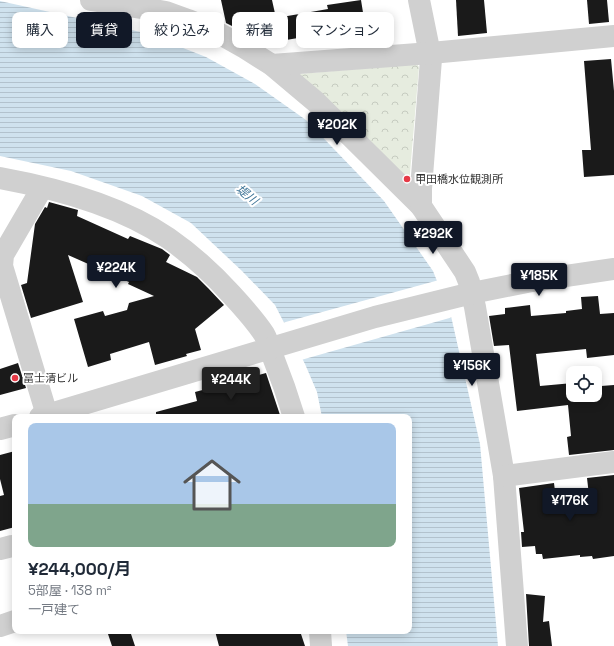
<!DOCTYPE html>
<html lang="ja">
<meta charset="utf-8">
<style>
:root{--surface:#fff;--page:#f6f6f7;--text:#1f2937;--muted:#747a83;--line:#e0e1e3;--accent:#111827}
body{margin:0;font-family:"Space Grotesk","Noto Sans JP",sans-serif;background:var(--page);color:var(--text);height:100vh;display:flex;flex-direction:column;font-size:15px;white-space:nowrap}
*{box-sizing:border-box;margin:0}
p{font-size:13px;color:var(--muted)}
.icon{flex:none;width:22px;height:22px;fill:none;stroke:currentColor;stroke-width:2;stroke-linecap:round;stroke-linejoin:round}
.map{position:relative;flex:1;overflow:hidden}
.panel{position:absolute;left:12px;top:414px;width:400px;height:220px;display:flex;flex-direction:column;background:var(--surface);border-radius:8px;box-shadow:0 2px 10px #0003}
.panel>*{flex:none}
.top-card{position:absolute;left:12px;top:12px;width:400px;height:36px;display:flex;gap:8px}
.buttons{position:absolute;left:566px;top:366px;display:grid;gap:8px}
.buttons a{display:grid;place-items:center;width:36px;height:36px;border-radius:8px;background:var(--surface);box-shadow:0 2px 10px #0003;font-size:20px}
.price{position:absolute;translate:-50% -34px;padding:0 9px;border-radius:4px;background:var(--accent);color:#fff;font-size:13px;line-height:26px;filter:drop-shadow(0 1px 2px #0008)}
.price::after{content:'';position:absolute;left:50%;top:24px;width:12px;height:9px;margin-left:-6px;background:inherit;clip-path:polygon(0 0,100% 0,50% 100%)}
.price.on{background:#222;color:#fff}
ul{padding:0;list-style:none}
li{display:grid;align-content:center;gap:8px;height:212px;padding:0 16px}
li+li{border-top:1px solid var(--line)}
li span{display:grid;place-items:center;height:124px;border-radius:8px;color:#555}
li>.icon{margin-inline-start:auto}
span .icon{width:72px;height:72px;fill:#fffc;stroke-width:1}
li b{font-size:17px}
.tag{padding:0 14px;border-radius:8px;background:var(--surface);box-shadow:0 2px 10px #0003;font-size:14px;line-height:36px}
.tag.on{background:var(--accent);color:#fff}
.map>svg:first-child{display:block}
.forest{fill:url(#forest-crowns)}
.water{fill:url(#water-rules)}
.pier{fill:#fff}
.building{fill:#1a1a1a}
.lines{fill:none;stroke-linecap:round;stroke-linejoin:round}
.minor{stroke:#d0d0d0;stroke-width:22}
.tertiary{stroke:#d0d0d0;stroke-width:22}
.poi-dot{fill:#e63946;stroke:#fff;stroke-width:1.5}
.labels{text-anchor:middle;dominant-baseline:central;stroke-width:4;stroke-linejoin:round;paint-order:stroke}
.poi-label{font-size:11px;fill:#333;stroke:#fff;text-anchor:start}
.water-label{font-size:12px;font-style:italic;fill:#3f7597;stroke:#fff}
</style>
<div class="map">
<svg width="614" height="646" viewBox="0 0 614 646">
<defs>
<pattern id="forest-crowns" width="20" height="18" patternUnits="userSpaceOnUse"><rect width="20" height="18" fill="#e6ecdf"/><path d="M2 6a3 3 0 1 1 6 0M12 15a3 3 0 1 1 6 0" fill="none" stroke="#c6cbc0"/></pattern>
<pattern id="water-rules" width="6" height="5" patternUnits="userSpaceOnUse"><rect width="6" height="5" fill="#cfe2ee"/><path d="M0 2.5h6" fill="none" stroke="#b2c2cd"/></pattern>
</defs>
<rect width="100%" height="100%" fill="#fff"/>
<polygon class="forest" points="417,64 419,67 409,185 298,74"/>
<polygon class="water" points="0,1 145,33 206,57 255,84 306,120 384,201 433,271 451,316 480,444 498,646 348,646 346,631 409,631 409,417 322,417 317,392 305,364 275,305 242,271 191,223 142,196 71,171 0,156"/>
<polygon class="pier" points="439,280 453,317 301,360 282,323"/>
<g class="building">
<polygon points="221,0 272,0 276,18 328,9 327,5 361,0 365,25 345,28 346,35 305,42 304,37 262,44 256,40 253,24 234,27 226,23"/>
<polygon points="456,0 484,0 487,33 458,36"/>
<polygon points="587,0 607,0 609,22 589,24"/>
<polygon points="611,59 614,91 614,175 584,177 582,150 591,150 584,61"/>
<polygon points="49,202 78,210 77,216 128,239 130,236 162,249 170,255 166,262 197,277 208,288 224,305 195,329 201,350 186,354 187,356 155,365 149,342 110,354 111,360 88,367 74,319 103,311 105,316 127,310 129,303 154,296 128,284 129,282 68,255 83,302 31,318 21,285 27,283 35,224 45,207 47,208"/>
<polygon points="598,296 600,314 614,313 614,355 587,358 586,349 536,354 540,386 573,383 573,395 595,395 595,381 600,380 601,386 614,385 614,450 569,455 567,437 571,436 568,405 517,411 509,345 494,346 489,316 505,314 505,308 530,305 531,316 566,313 566,311 582,309 581,297"/>
<polygon points="18,363 26,388 0,395 0,369"/>
<polygon points="266,373 280,415 272,417 156,417 156,412 197,401 195,392"/>
<polygon points="15,451 15,527 0,531 0,496 4,495 0,479 0,455"/>
<polygon points="614,475 614,556 593,559 592,556 580,557 580,555 543,559 542,554 536,554 535,546 522,547 521,532 524,532 519,488 554,483 557,508 590,504 587,478"/>
<polygon points="526,594 545,596 543,622 549,621 552,646 529,646"/>
<polygon points="107,631 130,631 135,646 112,646"/>
<polygon points="215,631 300,631 305,646 219,646"/>
</g>
<g class="lines">
<g class="minor">
<polyline points="91,0 166,12 188,20 213,30 245,48 272,65 316,102 421,206 465,272 469,282 475,307 504,476 517,646"/>
<polyline points="419,0 431,59 421,189 421,206"/>
<polyline points="272,65 431,53 614,36"/>
<path d="M0 178C55 188 121 206 168 238 191 254 212 273 231 294 243 307 255 320 264 334 268 341 270 349 273 357 281 377 288 397 294 417"/>
<polyline points="42,188 3,255 2,266 47,415"/>
<polyline points="504,476 614,462"/>
<polyline points="0,549 12,546"/>
<polyline points="0,626 15,621"/>
<polyline points="320,631 321,646"/>
</g>
<g class="tertiary">
<polyline points="40,417 375,317 472,293 532,281 614,269"/>
<polyline points="0,429 15,425"/>
</g>
</g>
<g class="poi-dot">
<circle cx="407" cy="179" r="4"/>
<circle cx="15" cy="378" r="4"/>
</g>
<g class="labels">
<g class="poi-label">
<text x="415" y="179">甲田橋水位観測所</text>
<text x="23" y="378">冨士清ビル</text>
</g>
<g class="water-label">
<text transform="translate(247 195) rotate(39)">堤川</text>
</g>
</g>
</svg>
<div class="buttons">
<a><svg class="icon" aria-label="locate" viewBox="0 0 24 24"><circle cx="12" cy="12" r="6"/><path d="M12 2v4M12 18v4M2 12h4M18 12h4"/></svg></a>
</div>
<b class="price" style="left:337px;top:146px">¥202K</b>
<b class="price" style="left:433px;top:255px">¥292K</b>
<b class="price" style="left:116px;top:289px">¥224K</b>
<b class="price" style="left:539px;top:297px">¥185K</b>
<b class="price" style="left:472px;top:387px">¥156K</b>
<b class="price on" style="left:231px;top:401px">¥244K</b>
<b class="price" style="left:570px;top:522px">¥176K</b>
<div class="top-card">
<a class="tag">購入</a>
<a class="tag on">賃貸</a>
<a class="tag">絞り込み</a>
<a class="tag">新着</a>
<a class="tag">マンション</a>
</div>
<section class="panel">
<ul>
<li><span style="background:linear-gradient(#a9c7e8 65%,#7fa58c 0)"><svg class="icon" aria-label="home" viewBox="0 0 24 24"><path d="M3 11l9-7 9 7M6 9v11h12V9"/></svg></span><div><b>¥244,000/月</b><p>5部屋 · 138 m²</p><p>一戸建て</p></div></li>
</ul>
</section>
</div>
